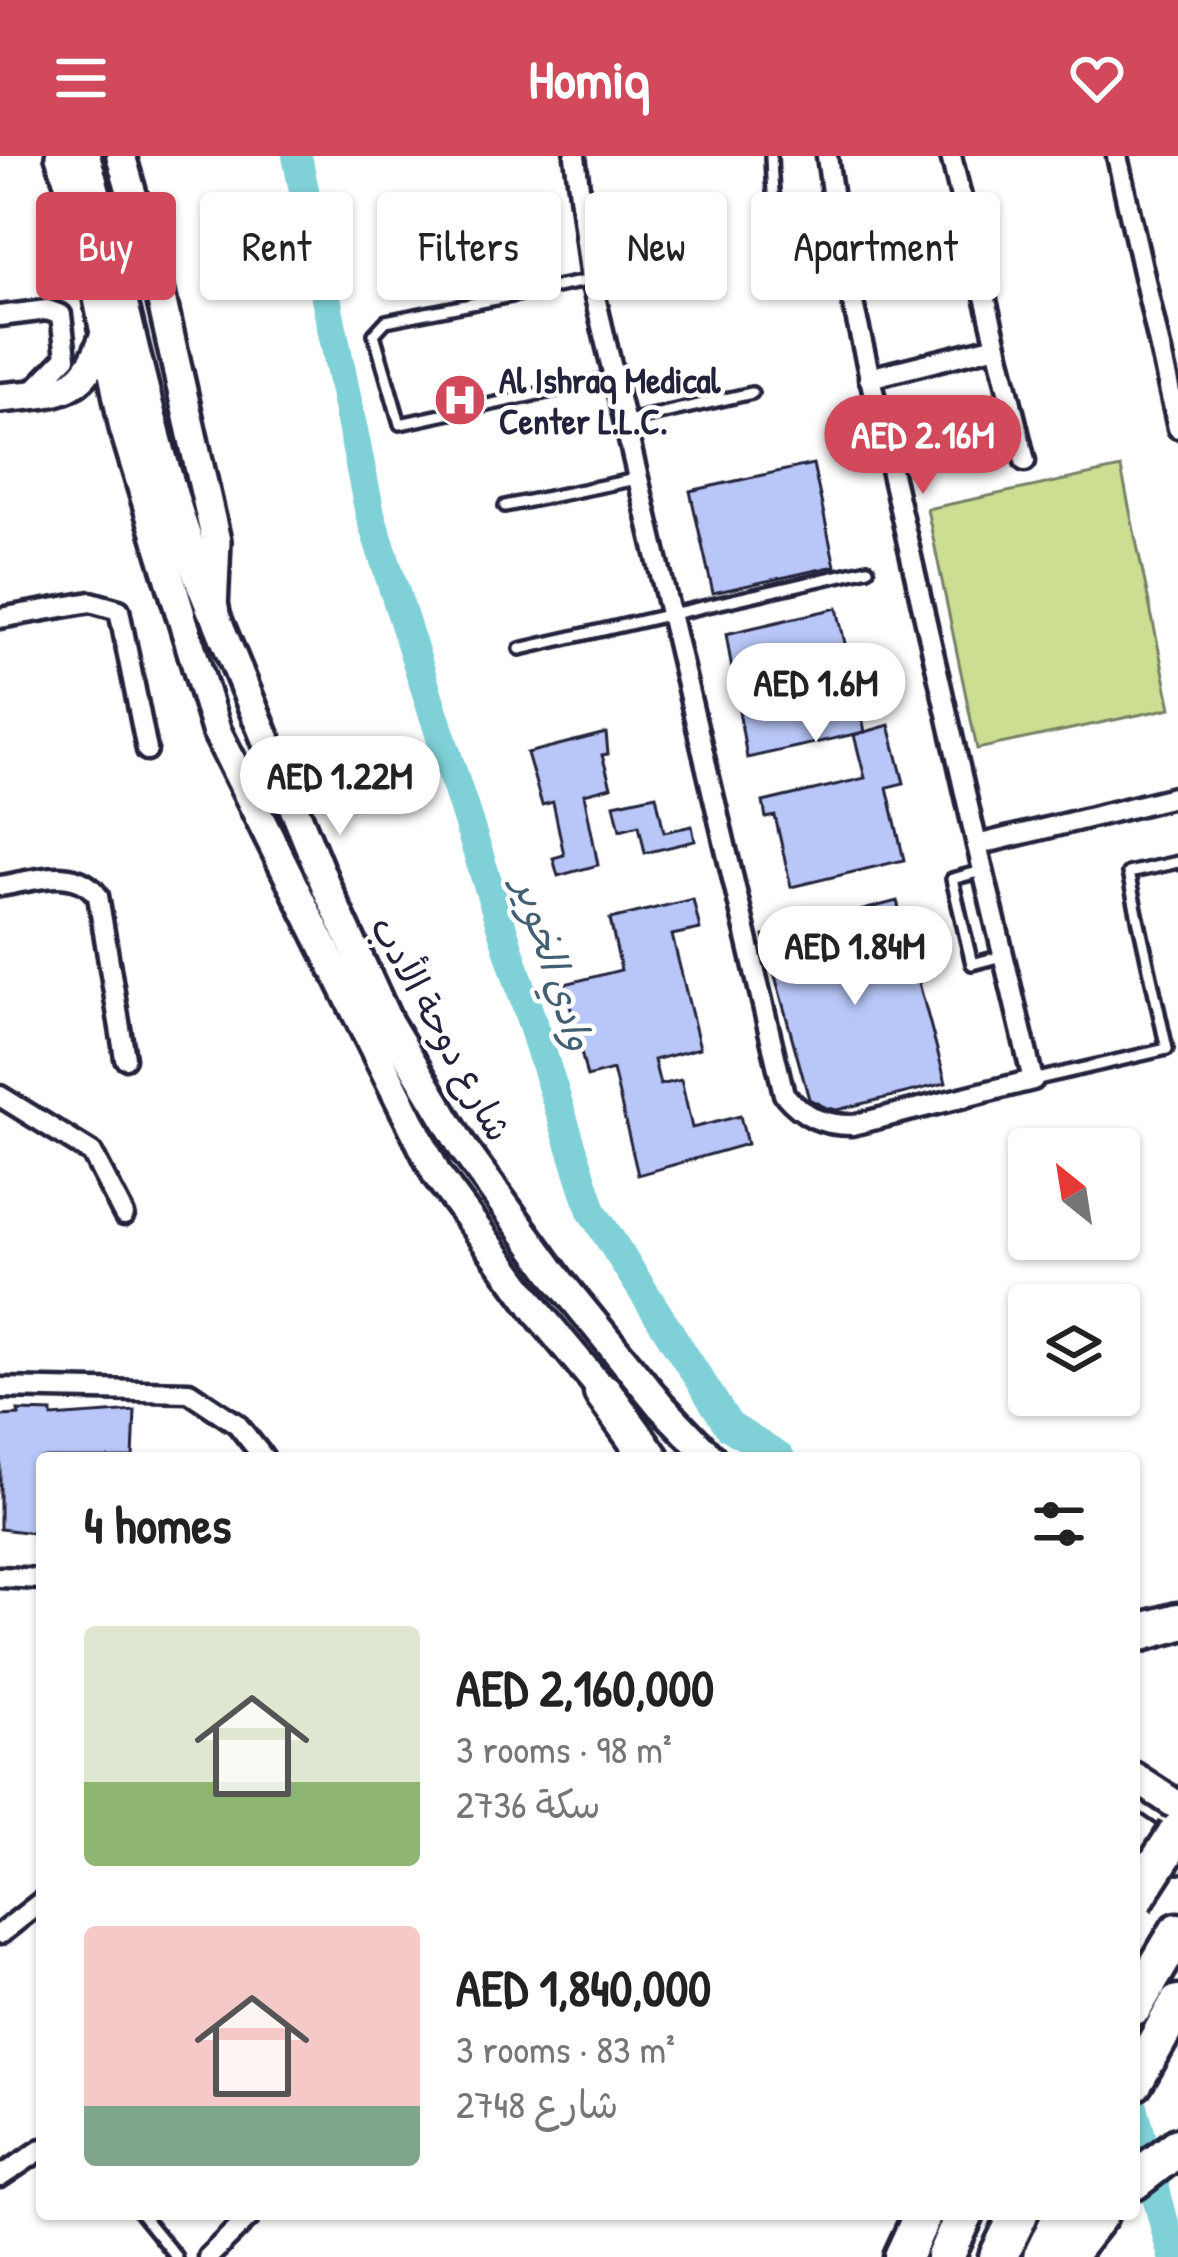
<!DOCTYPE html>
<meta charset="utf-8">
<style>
:root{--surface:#fff;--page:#f6f6f6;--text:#222;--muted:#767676;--accent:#d1495b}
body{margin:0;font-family:"Patrick Hand","Playpen Sans Arabic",sans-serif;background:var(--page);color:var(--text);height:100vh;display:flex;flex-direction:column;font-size:45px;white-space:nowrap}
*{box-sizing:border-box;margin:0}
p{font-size:39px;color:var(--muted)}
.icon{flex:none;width:66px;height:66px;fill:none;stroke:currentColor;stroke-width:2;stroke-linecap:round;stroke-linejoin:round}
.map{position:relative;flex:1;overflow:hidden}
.panel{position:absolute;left:36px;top:1296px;width:1104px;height:768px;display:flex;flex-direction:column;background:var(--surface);border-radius:12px;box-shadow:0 3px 9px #0004}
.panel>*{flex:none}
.hud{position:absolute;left:36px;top:36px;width:1107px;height:108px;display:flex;gap:24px}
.needle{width:78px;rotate:330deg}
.tools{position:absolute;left:1008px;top:972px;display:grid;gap:24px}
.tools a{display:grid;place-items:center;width:132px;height:132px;border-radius:12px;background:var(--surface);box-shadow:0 3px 9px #0004;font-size:60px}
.price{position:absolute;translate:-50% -102px;padding:0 27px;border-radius:42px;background:#fff;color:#222;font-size:39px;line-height:78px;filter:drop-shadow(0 3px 6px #0008)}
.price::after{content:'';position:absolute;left:50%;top:72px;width:36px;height:27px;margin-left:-18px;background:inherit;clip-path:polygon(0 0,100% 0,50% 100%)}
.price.on{background:var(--accent);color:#fff}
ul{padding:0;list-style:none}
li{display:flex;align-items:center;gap:36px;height:300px;padding:0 48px}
li span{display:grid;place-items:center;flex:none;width:336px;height:240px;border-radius:12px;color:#555}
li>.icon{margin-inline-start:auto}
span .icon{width:144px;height:144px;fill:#fffc;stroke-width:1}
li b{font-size:51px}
h2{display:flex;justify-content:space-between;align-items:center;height:144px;padding:0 48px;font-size:51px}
.chip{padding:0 42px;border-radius:12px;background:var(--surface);box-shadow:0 3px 9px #0004;font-size:42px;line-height:108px}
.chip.on{background:var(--accent);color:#fff}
header{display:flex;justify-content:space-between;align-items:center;height:156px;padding:0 48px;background:var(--accent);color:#fff;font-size:54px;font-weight:700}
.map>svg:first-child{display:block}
.green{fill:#cbde92;stroke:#768066;stroke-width:3}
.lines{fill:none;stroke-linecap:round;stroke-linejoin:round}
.river{stroke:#7fd1d7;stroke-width:30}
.building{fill:#b9c7f8;stroke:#22223b;stroke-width:3}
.lane-casing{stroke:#22223b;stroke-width:18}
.street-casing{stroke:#22223b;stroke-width:27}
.secondary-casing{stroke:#22223b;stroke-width:36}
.primary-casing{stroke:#22223b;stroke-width:39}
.highway-casing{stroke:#22223b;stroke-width:45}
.lane{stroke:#fff;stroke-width:9}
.street{stroke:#fff;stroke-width:18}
.secondary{stroke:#fff;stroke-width:27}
.primary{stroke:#fff;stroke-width:30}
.highway{stroke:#fff;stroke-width:36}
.highway-bridge-casing{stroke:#22223b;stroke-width:45;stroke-linecap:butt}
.highway-bridge{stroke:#fff;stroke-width:36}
.labels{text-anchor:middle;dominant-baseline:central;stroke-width:9;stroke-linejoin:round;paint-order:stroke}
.poi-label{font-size:36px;font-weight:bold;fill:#22223b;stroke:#fff;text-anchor:start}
.street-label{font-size:36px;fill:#22223b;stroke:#fff}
.water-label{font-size:39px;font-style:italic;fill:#435f72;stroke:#fff}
</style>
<header><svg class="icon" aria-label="menu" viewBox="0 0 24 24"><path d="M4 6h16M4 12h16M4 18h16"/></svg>Homiq<svg class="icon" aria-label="heart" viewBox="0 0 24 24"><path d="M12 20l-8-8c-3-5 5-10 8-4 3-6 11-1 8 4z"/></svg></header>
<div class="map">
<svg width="1178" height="2101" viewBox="0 0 1178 2101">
<rect width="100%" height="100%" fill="#fff"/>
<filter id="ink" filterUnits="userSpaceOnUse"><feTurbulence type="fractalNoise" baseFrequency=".00833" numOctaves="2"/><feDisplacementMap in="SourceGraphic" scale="24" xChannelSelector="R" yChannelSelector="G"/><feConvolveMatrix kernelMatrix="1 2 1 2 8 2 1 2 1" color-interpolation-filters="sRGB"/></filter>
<g filter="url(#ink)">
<polygon class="green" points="1121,312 1171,552 977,593 927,353"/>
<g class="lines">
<g class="river">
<polyline points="297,0 370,358 592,1055 729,1270 780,1302"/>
<polyline points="1134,1954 1173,2101"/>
</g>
</g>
<g class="building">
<polygon points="813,308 835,410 713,437 690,335"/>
<polygon points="837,452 865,576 889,569 904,627 887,631 904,704 791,731 775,660 766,662 763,646 865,622 854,579 864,576 747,602 726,478"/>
<polygon points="606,577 608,598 602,599 611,631 584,638 598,709 558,720 553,702 564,699 553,646 542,649 527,597"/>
<polygon points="656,639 664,676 692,670 695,685 645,697 639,669 620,674 614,648"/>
<polygon points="693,743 700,773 672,779 700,892 654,904 660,929 681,924 692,972 740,960 747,988 638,1019 613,914 587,921 565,828 621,814 610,763"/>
<polygon points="897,745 946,927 837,954 827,952 809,943 764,780"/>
<polygon points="18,1255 52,1256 52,1261 135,1255 133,1302 42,1302 42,1378 0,1373 0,1260 19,1259"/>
</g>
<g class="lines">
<g class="lane-casing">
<g id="lane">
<path d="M771 0C772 24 772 84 800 94 811 97 829 95 841 96"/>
<polyline points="591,124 386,165 374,178 400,268 612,222"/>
<polyline points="628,265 752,237"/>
<polyline points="505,350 636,323"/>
<polyline points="520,493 868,413"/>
<polyline points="982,715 952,723 972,808 1002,800"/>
<polyline points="1033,924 1167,893 1128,717 1178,706"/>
<polyline points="141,2058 176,2101"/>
</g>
</g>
<g class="street-casing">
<g id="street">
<path d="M575 0 591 124 784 938C804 961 822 969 852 969L1033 924 977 689 1178 640"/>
<polyline points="827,0 839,86 977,689"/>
<polyline points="951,0 1025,305"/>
<polyline points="1117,0 1178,272"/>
<polyline points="0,160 47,154 61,159 66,201 31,237"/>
<polyline points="869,222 997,190"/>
<polyline points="0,462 91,446 119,454 147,594"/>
<path d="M0 730C33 725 76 708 98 740L125 902"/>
<polyline points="0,940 92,997 124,1059"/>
<polyline points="0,1232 189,1236 237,1268 264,1302"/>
<polyline points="0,1421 42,1423"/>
<polyline points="0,1778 42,1745"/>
<polyline points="0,2021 42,1993"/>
<polyline points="208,2101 252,2058"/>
</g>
</g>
<g class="secondary-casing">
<g id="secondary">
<polyline points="60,0 83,67 124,272 216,574 437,1019 543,1163 614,1248"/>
<polyline points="121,0 158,128 216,385 213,454 328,735 388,866 463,992 560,1126 661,1250 711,1302"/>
<path d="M0 242C57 236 84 241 104 180"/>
<polyline points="1134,1621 1178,1650"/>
<polyline points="1134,1672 1178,1702"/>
</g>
</g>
<g class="primary-casing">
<path id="primary" d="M84 0C128 151 151 309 213 454"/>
</g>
<g class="highway-casing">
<g id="highway">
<polyline points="603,1236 650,1302"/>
<polyline points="1134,1478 1178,1466"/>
<polyline points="1134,1850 1178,1776"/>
<polyline points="1134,1926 1178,1848"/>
<polyline points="1134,2025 1178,1991"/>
<polyline points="903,2101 923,2058"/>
<polyline points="945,2101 965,2058"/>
<polyline points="998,2101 1019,2058"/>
<polyline points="1042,2101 1063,2058"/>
<polyline points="1065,2101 1099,2058"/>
</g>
</g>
<use href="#lane" class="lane"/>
<use href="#street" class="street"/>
<use href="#secondary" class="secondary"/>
<use href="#primary" class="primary"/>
<use href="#highway" class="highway"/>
<g class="highway-bridge-casing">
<polyline id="highway-bridge" points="1134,1744 1178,1676"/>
</g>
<use href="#highway-bridge" class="highway-bridge"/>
</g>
</g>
<defs>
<g id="hospital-disc" transform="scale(2.7)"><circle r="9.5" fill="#d1495b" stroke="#fff"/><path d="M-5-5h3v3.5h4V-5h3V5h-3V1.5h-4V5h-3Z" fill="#fff"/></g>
</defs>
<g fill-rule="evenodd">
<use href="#hospital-disc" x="460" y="244"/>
</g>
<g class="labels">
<g class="poi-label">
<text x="499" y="223">Al Ishraq Medical<tspan x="499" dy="41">Center L.L.C.</tspan></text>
</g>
<g class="street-label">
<text transform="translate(442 872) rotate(61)">شارع دوحة الأدب</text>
</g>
<g class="water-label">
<text transform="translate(555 808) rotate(72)">وادي الخوير</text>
</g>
</g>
</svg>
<div class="tools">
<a><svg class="needle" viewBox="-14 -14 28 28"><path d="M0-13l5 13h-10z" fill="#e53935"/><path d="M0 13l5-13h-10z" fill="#767676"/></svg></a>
<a><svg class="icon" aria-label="layers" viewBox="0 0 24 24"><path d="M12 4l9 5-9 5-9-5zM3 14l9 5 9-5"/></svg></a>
</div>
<b class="price on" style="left:923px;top:341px">AED 2.16M</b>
<b class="price" style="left:816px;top:589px">AED 1.6M</b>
<b class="price" style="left:340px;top:682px">AED 1.22M</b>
<b class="price" style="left:855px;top:852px">AED 1.84M</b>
<div class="hud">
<a class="chip on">Buy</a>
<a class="chip">Rent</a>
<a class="chip">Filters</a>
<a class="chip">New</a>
<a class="chip">Apartment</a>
</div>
<section class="panel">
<h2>4 homes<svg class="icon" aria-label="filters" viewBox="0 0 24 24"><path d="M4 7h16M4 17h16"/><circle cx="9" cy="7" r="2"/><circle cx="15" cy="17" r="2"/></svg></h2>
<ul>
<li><span style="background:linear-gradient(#dfe7d0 65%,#8fb573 0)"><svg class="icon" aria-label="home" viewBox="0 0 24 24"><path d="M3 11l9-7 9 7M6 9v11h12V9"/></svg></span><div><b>AED 2,160,000</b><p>3 rooms · 98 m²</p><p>سكة 2736</p></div></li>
<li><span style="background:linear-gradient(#f6c9c9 75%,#7fa58c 0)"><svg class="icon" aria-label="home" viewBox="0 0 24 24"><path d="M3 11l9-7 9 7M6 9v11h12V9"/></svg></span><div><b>AED 1,840,000</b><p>3 rooms · 83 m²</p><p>شارع 2748</p></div></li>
</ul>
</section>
</div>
